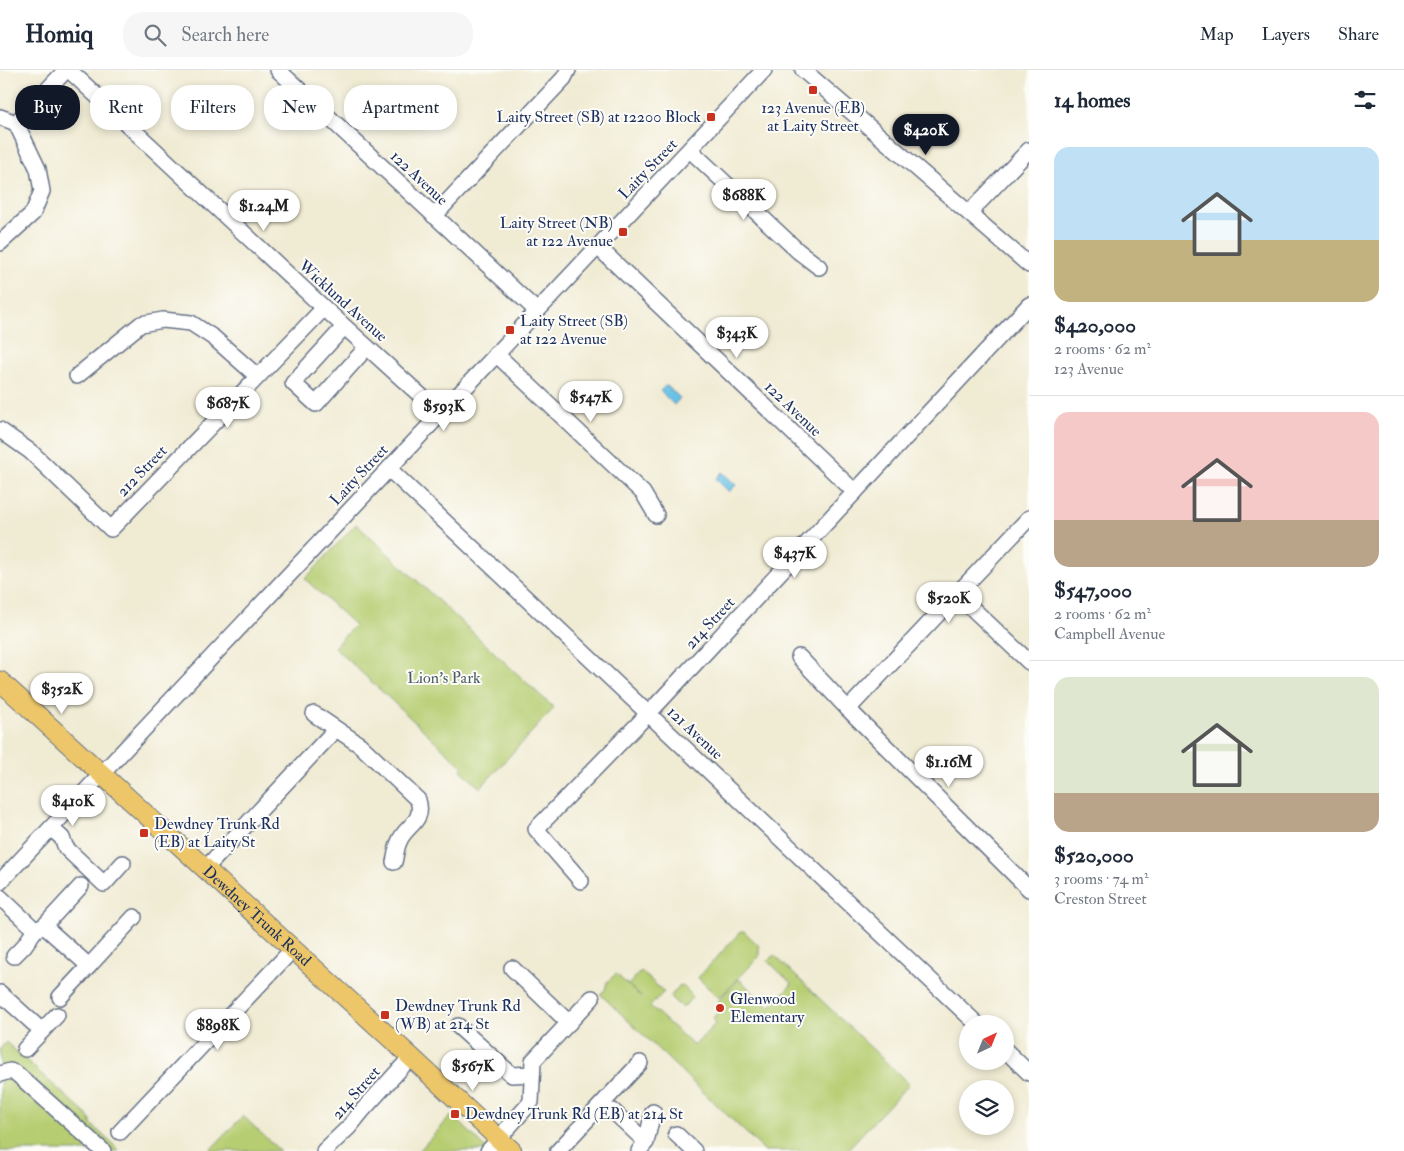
<!DOCTYPE html>
<meta charset="utf-8">
<style>
:root{--surface:#fff;--page:#f6f6f7;--text:#1f2937;--muted:#747a83;--line:#e0e1e3;--accent:#111827}
body{margin:0;font-family:"IM FELL Double Pica",serif;background:var(--page);color:var(--text);height:100vh;display:flex;flex-direction:column;font-size:19px;white-space:nowrap}
*{box-sizing:border-box;margin:0}
p{font-size:16px;color:var(--muted)}
.icon{flex:none;width:28px;height:28px;fill:none;stroke:currentColor;stroke-width:2;stroke-linecap:round;stroke-linejoin:round}
.map{position:relative;flex:1;overflow:hidden}
.sheet{display:flex;flex-direction:column;background:var(--surface);width:375px}
.sheet>*{flex:none}
.guide{position:absolute;left:15px;top:15px;width:475px;height:45px;display:flex;gap:10px}
.needle{width:32px;rotate:43deg}
.controls{position:absolute;left:959px;top:945px;display:grid;gap:10px}
.controls a{display:grid;place-items:center;width:55px;height:55px;border-radius:50%;background:var(--surface);box-shadow:0 2px 8px #0003;font-size:25px}
.price{position:absolute;translate:-50% -42px;padding:0 11px;border-radius:18px;background:#fff;color:#222;font-size:16px;line-height:32px;filter:drop-shadow(0 1px 2px #0008)}
.price::after{content:'';position:absolute;left:50%;top:30px;width:15px;height:11px;margin-left:-8px;background:inherit;clip-path:polygon(0 0,100% 0,50% 100%)}
.price.on{background:var(--accent);color:#fff}
ul{padding:0;list-style:none}
li{display:grid;align-content:center;gap:10px;height:265px;padding:0 25px}
li+li{border-top:1px solid var(--line)}
li span{display:grid;place-items:center;height:155px;border-radius:15px;color:#555}
li>.icon{margin-inline-start:auto}
span .icon{width:90px;height:90px;fill:#fffc;stroke-width:1}
li b{font-size:21px}
h2{display:flex;justify-content:space-between;align-items:center;height:60px;padding:0 25px;font-size:21px}
.chip{padding:0 18px;border-radius:20px;background:var(--surface);box-shadow:0 2px 8px #0003;font-size:18px;line-height:45px}
.chip.on{background:var(--accent);color:#fff}
header{display:flex;align-items:center;gap:30px;box-sizing:border-box;height:70px;padding:0 25px;background:var(--surface);border-bottom:1px solid var(--line)}
header strong{font-size:24px}
nav{display:flex;gap:28px;margin-inline-start:auto;font-size:18px}
.search{width:350px;height:45px;background:var(--page);display:flex;align-items:center;gap:12px;box-sizing:border-box;padding:0 18px;border-radius:20px;color:var(--muted);font-size:19px}
main{display:flex;flex:1;min-height:0}
.map>svg:first-child{display:block}
.green{fill:#b6cd71;stroke:#687e68}
.water{fill:#68c2e5;stroke:#4278a2}
.lines{fill:none;stroke-linecap:round;stroke-linejoin:round}
.minor-casing{stroke:#667187;stroke-width:18}
.major-casing{stroke:#667187;stroke-width:21}
.minor{stroke:#fff;stroke-width:15}
.major{stroke:#ecc669;stroke-width:19}
.poi-dot{fill:#c8321e;stroke:#fdfcf7;stroke-width:2}
.labels{text-anchor:middle;dominant-baseline:central;stroke-width:4;stroke-linejoin:round;paint-order:stroke}
.poi-label{font-size:16px;fill:#1b2f5e;stroke:#fdfcf7;text-anchor:start}
.street-label{font-size:16px;fill:#1b2f5e;stroke:#fdfcf7}
.park-label{font-size:16px;fill:#4a5e64;stroke:#fdfcf7}
</style>
<header>
<strong>Homiq</strong>
<div class="search"><svg class="icon" aria-label="search" viewBox="0 0 24 24"><circle cx="10" cy="10" r="6"/><path d="M15 15l6 6"/></svg>Search here</div>
<nav><a>Map</a><a>Layers</a><a>Share</a></nav>
</header>
<main>
<div class="map">
<svg width="1029" height="1081" viewBox="0 0 1029 1081">
<rect width="100%" height="100%" fill="#fdfcf7"/>
<filter id="ink" filterUnits="userSpaceOnUse"><feTurbulence type="fractalNoise" baseFrequency=".02" numOctaves="2"/><feDisplacementMap in="SourceGraphic" scale="10" xChannelSelector="R" yChannelSelector="G"/><feConvolveMatrix kernelMatrix="1 2 1 2 8 2 1 2 1" color-interpolation-filters="sRGB"/></filter>
<filter id="wash" filterUnits="userSpaceOnUse"><feTurbulence type="fractalNoise" baseFrequency=".0096" numOctaves="4" result="noise"/><feDisplacementMap in="SourceGraphic" scale="20" xChannelSelector="R" yChannelSelector="G"/><feGaussianBlur stdDeviation="1.12" result="paint"/><feColorMatrix in="noise" values="0 0 0 0 0 0 0 0 0 0 0 0 0 0 0 0 0 1.4 0 .05"/><feComposite in="paint" operator="in"/></filter>
<g filter="url(#wash)">
<rect width="100%" height="100%" fill="#f0ebd3"/>
<g class="green">
<polygon points="356,454 554,638 480,718 461,700 463,697 334,577 355,555 305,509"/>
<polygon points="741,861 744,861 759,876 759,887 720,927 718,927 698,908"/>
<polygon points="774,885 909,1014 846,1081 765,1081 600,924 605,920 607,912 616,904 641,927 628,915 641,901 664,922 650,936 694,976 715,954 713,948 723,937 717,932 739,909 769,937 792,914 768,891"/>
<polygon points="680,915 683,916 693,926 684,937 681,937 670,927"/>
<polygon points="6,972 88,1046 91,1051 91,1054 120,1081 0,1081 0,979"/>
<polygon points="452,1045 489,1081 419,1081"/>
<polygon points="243,1046 280,1081 209,1081"/>
</g>
<g class="water">
<polygon points="666,315 680,328 674,335 660,321"/>
<polygon points="722,402 736,415 729,422 716,409"/>
</g>
</g>
<g filter="url(#ink)">
<g class="lines">
<g class="minor-casing">
<g id="minor">
<polyline points="69,0 324,238 441,344"/>
<polyline points="278,0 537,241"/>
<polyline points="803,0 1029,195"/>
<polyline points="0,47 16,53 38,99 42,121 33,143 0,173"/>
<polyline points="16,53 66,0"/>
<polyline points="690,80 798,181 819,197"/>
<polyline points="969,143 1029,80"/>
<polyline points="434,146 564,8 568,0"/>
<polyline points="598,177 855,422"/>
<polyline points="344,257 293,313 316,334 367,277"/>
<polyline points="496,284 643,423 656,445"/>
<polyline points="77,306 141,254 163,250 191,253 214,268 257,306"/>
<polyline points="0,360 31,382 111,459 324,238"/>
<polyline points="389,399 977,954"/>
<polyline points="957,524 1029,592"/>
<polyline points="799,587 848,639 1029,819"/>
<polyline points="848,639 1029,448"/>
<path d="M314 644 360 675 418 730C425 753 405 755 399 772 396 778 396 785 394 792"/>
<polyline points="51,758 62,768 66,778 104,814 123,793"/>
<polyline points="205,799 336,659"/>
<polyline points="581,811 536,759 649,643 1029,235"/>
<polyline points="0,812 764,0"/>
<polyline points="0,827 35,860"/>
<polyline points="44,856 89,896 60,927"/>
<polyline points="14,886 24,876 35,860 44,856 81,816"/>
<polyline points="89,896 134,847"/>
<polyline points="512,898 569,953"/>
<polyline points="0,923 42,961 25,979"/>
<polyline points="458,956 512,1005 532,1004"/>
<polyline points="42,961 57,945"/>
<polyline points="1005,980 1029,1003"/>
<polyline points="0,1004 10,1001 17,1004 103,1081"/>
<polyline points="613,1041 646,1072"/>
<polyline points="120,1062 293,879"/>
<polyline points="676,1064 694,1081"/>
<polyline points="498,1069 531,1032 533,991 592,928"/>
<polyline points="324,1081 349,1057 362,1041 411,987"/>
<polyline points="488,1081 499,1069"/>
<polyline points="558,1081 640,993"/>
<polyline points="639,1081 646,1072 653,1042"/>
</g>
</g>
<g class="major-casing">
<g id="major">
<path id="s1" d="M0 611 411 987 512 1081"/>
</g>
</g>
<use href="#minor" class="minor"/>
<use href="#major" class="major"/>
</g>
</g>
<g class="poi-dot">
<rect x="808" y="15" width="10" height="10" rx="2.5"/>
<rect x="706" y="42" width="10" height="10" rx="2.5"/>
<rect x="618" y="157" width="10" height="10" rx="2.5"/>
<rect x="505" y="255" width="10" height="10" rx="2.5"/>
<rect x="139" y="758" width="10" height="10" rx="2.5"/>
<circle cx="720" cy="938" r="5"/>
<rect x="380" y="940" width="10" height="10" rx="2.5"/>
<rect x="450" y="1039" width="10" height="10" rx="2.5"/>
</g>
<g class="labels">
<g class="poi-label">
<text x="813" y="38" text-anchor="middle">123 Avenue (EB)<tspan x="813" dy="18">at Laity Street</tspan></text>
<text x="701" y="47" text-anchor="end">Laity Street (SB) at 12200 Block</text>
<text x="613" y="153" text-anchor="end">Laity Street (NB)<tspan x="613" dy="18">at 122 Avenue</tspan></text>
<text x="520" y="251">Laity Street (SB)<tspan x="520" dy="18">at 122 Avenue</tspan></text>
<text x="154" y="754">Dewdney Trunk Rd<tspan x="154" dy="18">(EB) at Laity St</tspan></text>
<text x="730" y="929">Glenwood<tspan x="730" dy="18">Elementary</tspan></text>
<text x="395" y="936">Dewdney Trunk Rd<tspan x="395" dy="18">(WB) at 214 St</tspan></text>
<text x="465" y="1044">Dewdney Trunk Rd (EB) at 214 St</text>
</g>
<g class="street-label">
<text transform="translate(648 99) rotate(-46)">Laity Street</text>
<text transform="translate(419 108) rotate(43)">122 Avenue</text>
<text transform="translate(343 231) rotate(42)">Wicklund Avenue</text>
<text transform="translate(793 339) rotate(44)">122 Avenue</text>
<text transform="translate(142 401) rotate(-46)">212 Street</text>
<text transform="translate(359 405) rotate(-47)">Laity Street</text>
<text transform="translate(710 553) rotate(-47)">214 Street</text>
<text transform="translate(695 663) rotate(43)">121 Avenue</text>
<text stroke="none"><textPath href="#s1" startOffset="348">Dewdney Trunk Road</textPath></text>
<text transform="translate(356 1023) rotate(-49)">214 Street</text>
</g>
<g class="park-label">
<text x="444" y="608">Lion's Park</text>
</g>
</g>
</svg>
<div class="controls">
<a><svg class="needle" viewBox="-14 -14 28 28"><path d="M0-13l5 13h-10z" fill="#e53935"/><path d="M0 13l5-13h-10z" fill="#747a83"/></svg></a>
<a><svg class="icon" aria-label="layers" viewBox="0 0 24 24"><path d="M12 4l9 5-9 5-9-5zM3 14l9 5 9-5"/></svg></a>
</div>
<b class="price on" style="left:926px;top:86px">$420K</b>
<b class="price" style="left:744px;top:151px">$688K</b>
<b class="price" style="left:264px;top:162px">$1.24M</b>
<b class="price" style="left:737px;top:289px">$343K</b>
<b class="price" style="left:591px;top:353px">$547K</b>
<b class="price" style="left:228px;top:359px">$687K</b>
<b class="price" style="left:444px;top:362px">$593K</b>
<b class="price" style="left:795px;top:509px">$437K</b>
<b class="price" style="left:949px;top:554px">$520K</b>
<b class="price" style="left:62px;top:645px">$352K</b>
<b class="price" style="left:949px;top:718px">$1.16M</b>
<b class="price" style="left:73px;top:757px">$410K</b>
<b class="price" style="left:218px;top:981px">$898K</b>
<b class="price" style="left:473px;top:1022px">$567K</b>
<div class="guide">
<a class="chip on">Buy</a>
<a class="chip">Rent</a>
<a class="chip">Filters</a>
<a class="chip">New</a>
<a class="chip">Apartment</a>
</div>
</div>
<section class="sheet">
<h2>14 homes<svg class="icon" aria-label="filters" viewBox="0 0 24 24"><path d="M4 7h16M4 17h16"/><circle cx="9" cy="7" r="2"/><circle cx="15" cy="17" r="2"/></svg></h2>
<ul>
<li><span style="background:linear-gradient(#bfe0f5 60%,#c2b280 0)"><svg class="icon" aria-label="home" viewBox="0 0 24 24"><path d="M3 11l9-7 9 7M6 9v11h12V9"/></svg></span><div><b>$420,000</b><p>2 rooms · 62 m²</p><p>123 Avenue</p></div></li>
<li><span style="background:linear-gradient(#f6c9c9 70%,#b9a48a 0)"><svg class="icon" aria-label="home" viewBox="0 0 24 24"><path d="M3 11l9-7 9 7M6 9v11h12V9"/></svg></span><div><b>$547,000</b><p>2 rooms · 62 m²</p><p>Campbell Avenue</p></div></li>
<li><span style="background:linear-gradient(#dfe7d0 75%,#b9a48a 0)"><svg class="icon" aria-label="home" viewBox="0 0 24 24"><path d="M3 11l9-7 9 7M6 9v11h12V9"/></svg></span><div><b>$520,000</b><p>3 rooms · 74 m²</p><p>Creston Street</p></div></li>
</ul>
</section>
</main>
